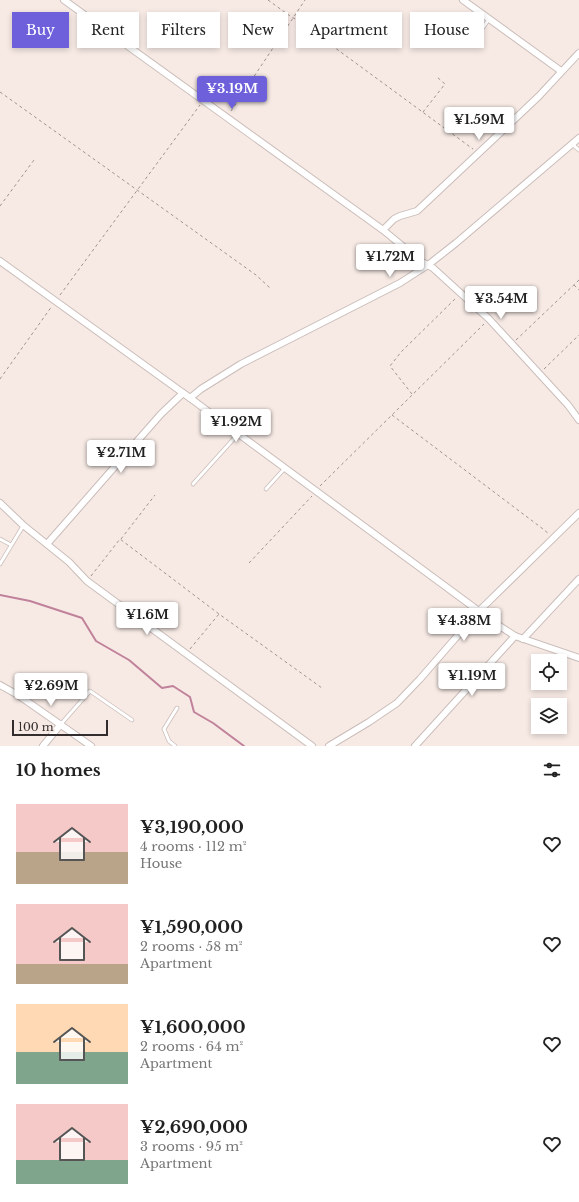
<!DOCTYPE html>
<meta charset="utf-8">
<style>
:root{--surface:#fff;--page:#f2f2f2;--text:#222;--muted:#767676;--accent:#6d60da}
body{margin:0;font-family:"Libre Baskerville",serif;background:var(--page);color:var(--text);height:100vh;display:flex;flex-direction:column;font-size:15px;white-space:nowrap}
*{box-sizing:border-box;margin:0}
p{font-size:13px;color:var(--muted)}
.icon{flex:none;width:22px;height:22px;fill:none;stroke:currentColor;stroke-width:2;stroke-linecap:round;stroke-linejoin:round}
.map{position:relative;height:746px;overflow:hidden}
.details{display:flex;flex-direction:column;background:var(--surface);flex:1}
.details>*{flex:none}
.guide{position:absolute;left:12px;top:12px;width:555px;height:36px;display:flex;gap:8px}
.tools{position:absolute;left:531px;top:654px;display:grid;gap:8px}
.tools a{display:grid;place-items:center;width:36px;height:36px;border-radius:0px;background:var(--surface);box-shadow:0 2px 6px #0003;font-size:20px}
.scale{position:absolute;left:12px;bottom:10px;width:96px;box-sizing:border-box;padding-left:4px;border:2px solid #332e2d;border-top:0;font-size:11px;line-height:14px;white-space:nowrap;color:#332e2d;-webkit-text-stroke:3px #f7eae5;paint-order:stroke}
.price{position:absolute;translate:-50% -34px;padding:0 9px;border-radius:4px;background:#fff;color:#222;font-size:13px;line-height:26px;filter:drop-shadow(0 1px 2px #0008)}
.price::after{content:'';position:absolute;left:50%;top:24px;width:12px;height:9px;margin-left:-6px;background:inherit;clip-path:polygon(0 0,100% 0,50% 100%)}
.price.on{background:var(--accent);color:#fff}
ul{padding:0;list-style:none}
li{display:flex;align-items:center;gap:12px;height:100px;padding:0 16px}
li span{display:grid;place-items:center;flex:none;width:112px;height:80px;border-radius:0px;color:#555}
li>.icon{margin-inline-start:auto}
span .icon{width:48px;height:48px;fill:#fffc;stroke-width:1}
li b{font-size:17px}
h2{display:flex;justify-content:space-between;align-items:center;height:48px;padding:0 16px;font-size:17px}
.chip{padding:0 14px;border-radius:0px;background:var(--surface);box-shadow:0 2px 6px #0003;font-size:14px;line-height:36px}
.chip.on{background:var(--accent);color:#fff}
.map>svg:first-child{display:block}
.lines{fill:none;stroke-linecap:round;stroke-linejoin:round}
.stream{stroke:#c0819a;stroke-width:2}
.lane-casing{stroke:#cabdb9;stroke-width:4.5}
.street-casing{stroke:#cabdb9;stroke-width:8}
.path{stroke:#9d9491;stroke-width:1;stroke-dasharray:3 3;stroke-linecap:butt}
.lane{stroke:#fff;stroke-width:3}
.street{stroke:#fff;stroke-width:6}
</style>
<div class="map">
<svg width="579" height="746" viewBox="0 0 579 746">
<rect width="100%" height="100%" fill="#f7eae5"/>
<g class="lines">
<polyline class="stream" points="0,595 30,601 82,618 96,641 129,660 162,688 173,686 190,697 194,712 213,723 244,746"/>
<g class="lane-casing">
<g id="lane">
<polyline points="473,42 489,19"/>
<polyline points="572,144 579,150"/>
<polyline points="193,484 239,433"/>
<polyline points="266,489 285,468"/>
<polyline points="0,539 11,545"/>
<polyline points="0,564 23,526"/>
<polyline points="61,724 90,691 132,720"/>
<polyline points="175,746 169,741 164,729 177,708"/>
</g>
</g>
<g class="street-casing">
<g id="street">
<polyline points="64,0 383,230 422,262 433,268 489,319 568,405 579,420"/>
<polyline points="463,0 561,71"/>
<polyline points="383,230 394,219 400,216 417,211 500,133 539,96 579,53"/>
<polyline points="0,261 190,398 495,623 515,636 579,658"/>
<polyline points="190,398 201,389 241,364 400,283 428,265 456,243 579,138"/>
<polyline points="0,503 23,525 69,562 87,581 312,746"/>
<polyline points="47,544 161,414 183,393"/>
<polyline points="523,639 579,579"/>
<polyline points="0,685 18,695 91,746"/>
<polyline points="43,746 61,724"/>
<polyline points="329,746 369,722 397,703 420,679 479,611 579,513"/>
<polyline points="415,746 515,636"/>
</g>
</g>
<g class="path">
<polyline points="268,0 290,16 297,20 473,149"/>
<polyline points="0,92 256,275 270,288"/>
<polyline points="231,111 305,0"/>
<polyline points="423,112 445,84 437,77"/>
<polyline points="0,206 34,160"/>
<polyline points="574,285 579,290"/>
<polyline points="60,295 200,105"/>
<polyline points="516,340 579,280"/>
<polyline points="544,369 579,335"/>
<polyline points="0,379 52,306"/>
<polyline points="412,394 390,366 401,352 456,298"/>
<polyline points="392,415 543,529 549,534"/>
<polyline points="320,486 484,324"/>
<polyline points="121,539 155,495"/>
<polyline points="249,563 312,496"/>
<polyline points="91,576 120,539 219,614 322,688"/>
<polyline points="190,649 219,614"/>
</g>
<use href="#lane" class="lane"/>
<use href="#street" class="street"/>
</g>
</svg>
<div class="tools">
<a><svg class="icon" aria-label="locate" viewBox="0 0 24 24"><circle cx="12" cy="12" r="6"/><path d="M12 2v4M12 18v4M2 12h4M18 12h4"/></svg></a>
<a><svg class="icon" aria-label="layers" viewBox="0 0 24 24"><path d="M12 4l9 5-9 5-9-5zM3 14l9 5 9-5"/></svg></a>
</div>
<div class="scale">100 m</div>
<b class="price on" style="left:232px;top:110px">¥3.19M</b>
<b class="price" style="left:479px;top:141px">¥1.59M</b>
<b class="price" style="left:390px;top:278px">¥1.72M</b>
<b class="price" style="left:501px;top:320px">¥3.54M</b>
<b class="price" style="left:236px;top:443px">¥1.92M</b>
<b class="price" style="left:121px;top:474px">¥2.71M</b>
<b class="price" style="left:147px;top:636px">¥1.6M</b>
<b class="price" style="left:464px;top:642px">¥4.38M</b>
<b class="price" style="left:472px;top:697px">¥1.19M</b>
<b class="price" style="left:51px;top:707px">¥2.69M</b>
<div class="guide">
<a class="chip on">Buy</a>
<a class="chip">Rent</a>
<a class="chip">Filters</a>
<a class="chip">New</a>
<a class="chip">Apartment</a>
<a class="chip">House</a>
</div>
</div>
<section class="details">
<h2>10 homes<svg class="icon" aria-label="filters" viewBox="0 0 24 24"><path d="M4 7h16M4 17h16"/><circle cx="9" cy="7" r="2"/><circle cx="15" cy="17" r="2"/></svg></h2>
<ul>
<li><span style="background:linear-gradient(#f6c9c9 60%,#b9a48a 0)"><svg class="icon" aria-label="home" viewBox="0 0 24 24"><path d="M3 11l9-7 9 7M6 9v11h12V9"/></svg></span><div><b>¥3,190,000</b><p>4 rooms · 112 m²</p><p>House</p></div><svg class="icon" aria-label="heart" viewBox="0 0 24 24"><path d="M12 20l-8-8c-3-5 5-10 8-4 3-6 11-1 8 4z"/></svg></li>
<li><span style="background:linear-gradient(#f6c9c9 75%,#b9a48a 0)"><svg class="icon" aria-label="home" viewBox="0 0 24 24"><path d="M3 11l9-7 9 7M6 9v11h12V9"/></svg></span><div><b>¥1,590,000</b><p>2 rooms · 58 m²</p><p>Apartment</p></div><svg class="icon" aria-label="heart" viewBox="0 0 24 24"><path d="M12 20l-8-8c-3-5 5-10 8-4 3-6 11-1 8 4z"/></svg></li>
<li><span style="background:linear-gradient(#ffd9b3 60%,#7fa58c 0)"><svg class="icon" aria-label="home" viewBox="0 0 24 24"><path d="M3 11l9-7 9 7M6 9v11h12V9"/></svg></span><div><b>¥1,600,000</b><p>2 rooms · 64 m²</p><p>Apartment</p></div><svg class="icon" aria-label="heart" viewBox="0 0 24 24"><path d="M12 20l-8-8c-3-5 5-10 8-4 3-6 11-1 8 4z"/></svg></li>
<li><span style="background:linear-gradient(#f6c9c9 70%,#7fa58c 0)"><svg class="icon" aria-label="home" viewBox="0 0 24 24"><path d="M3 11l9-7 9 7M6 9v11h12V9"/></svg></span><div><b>¥2,690,000</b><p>3 rooms · 95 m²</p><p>Apartment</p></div><svg class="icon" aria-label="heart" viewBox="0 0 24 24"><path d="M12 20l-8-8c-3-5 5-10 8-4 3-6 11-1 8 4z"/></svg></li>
</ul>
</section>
